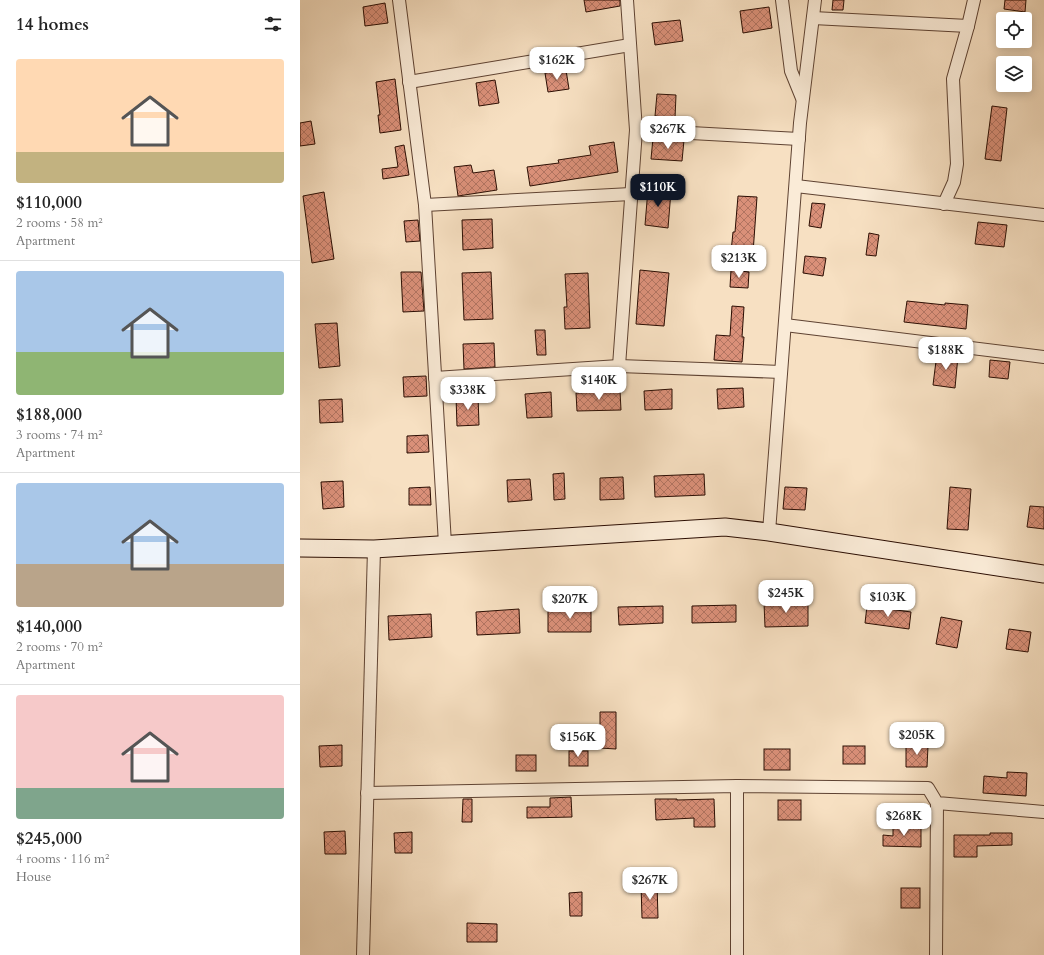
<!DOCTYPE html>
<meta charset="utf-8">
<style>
:root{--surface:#fff;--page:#f6f6f6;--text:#222;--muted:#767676;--line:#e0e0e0;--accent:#111827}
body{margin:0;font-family:Cardo,serif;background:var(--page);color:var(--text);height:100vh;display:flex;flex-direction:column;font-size:15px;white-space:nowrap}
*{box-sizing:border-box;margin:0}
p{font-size:13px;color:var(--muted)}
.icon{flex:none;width:22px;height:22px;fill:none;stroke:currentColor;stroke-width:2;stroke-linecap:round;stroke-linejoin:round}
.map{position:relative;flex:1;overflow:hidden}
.side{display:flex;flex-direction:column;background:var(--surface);width:300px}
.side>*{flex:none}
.controls{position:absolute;left:696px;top:12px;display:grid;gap:8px}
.controls a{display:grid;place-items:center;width:36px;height:36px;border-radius:4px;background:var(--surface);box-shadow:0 2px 10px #0003;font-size:20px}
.price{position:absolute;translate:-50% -34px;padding:0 9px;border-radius:8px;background:#fff;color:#222;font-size:13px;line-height:26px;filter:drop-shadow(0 1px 2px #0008)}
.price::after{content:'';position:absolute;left:50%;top:24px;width:12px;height:9px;margin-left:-6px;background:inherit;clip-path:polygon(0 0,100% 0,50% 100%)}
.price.selected{background:var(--accent);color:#fff}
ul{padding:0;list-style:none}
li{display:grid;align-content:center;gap:8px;height:212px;padding:0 16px}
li+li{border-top:1px solid var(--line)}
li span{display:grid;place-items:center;height:124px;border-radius:4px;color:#555}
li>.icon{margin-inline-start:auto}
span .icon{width:72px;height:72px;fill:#fffc;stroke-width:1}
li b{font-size:17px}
h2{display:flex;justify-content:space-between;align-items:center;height:48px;padding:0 16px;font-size:17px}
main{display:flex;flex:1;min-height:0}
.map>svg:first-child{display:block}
.building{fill:url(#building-cross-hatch);stroke:#2b0d02}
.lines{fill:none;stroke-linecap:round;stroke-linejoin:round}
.street-casing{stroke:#5e4232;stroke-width:14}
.secondary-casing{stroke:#2b0d02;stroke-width:19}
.street{stroke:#faebd7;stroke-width:12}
.secondary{stroke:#faebd7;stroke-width:17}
</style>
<main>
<section class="side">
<h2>14 homes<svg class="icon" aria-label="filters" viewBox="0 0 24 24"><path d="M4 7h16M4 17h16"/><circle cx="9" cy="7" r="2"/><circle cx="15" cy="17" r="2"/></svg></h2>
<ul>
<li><span style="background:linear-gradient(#ffd9b3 75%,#c2b280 0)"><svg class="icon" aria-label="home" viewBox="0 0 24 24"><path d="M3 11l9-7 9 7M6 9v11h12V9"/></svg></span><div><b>$110,000</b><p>2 rooms · 58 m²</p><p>Apartment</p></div></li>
<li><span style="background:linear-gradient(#a9c7e8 65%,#8fb573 0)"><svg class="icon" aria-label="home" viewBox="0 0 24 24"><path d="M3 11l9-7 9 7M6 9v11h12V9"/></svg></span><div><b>$188,000</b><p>3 rooms · 74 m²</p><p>Apartment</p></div></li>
<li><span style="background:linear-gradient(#a9c7e8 65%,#b9a48a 0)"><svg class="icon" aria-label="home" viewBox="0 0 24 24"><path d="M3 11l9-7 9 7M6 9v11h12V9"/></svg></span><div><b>$140,000</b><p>2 rooms · 70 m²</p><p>Apartment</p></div></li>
<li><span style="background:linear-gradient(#f6c9c9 75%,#7fa58c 0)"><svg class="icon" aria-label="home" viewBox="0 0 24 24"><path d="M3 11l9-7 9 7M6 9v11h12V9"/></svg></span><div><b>$245,000</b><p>4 rooms · 116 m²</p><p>House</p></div></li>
</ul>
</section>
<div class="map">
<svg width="744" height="955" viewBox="0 0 744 955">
<defs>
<pattern id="building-cross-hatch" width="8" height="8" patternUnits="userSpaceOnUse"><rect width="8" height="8" fill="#da9079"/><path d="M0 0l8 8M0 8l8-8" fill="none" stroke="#b17461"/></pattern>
</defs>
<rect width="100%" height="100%" fill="#f7e0c2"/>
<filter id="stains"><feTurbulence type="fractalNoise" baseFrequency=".005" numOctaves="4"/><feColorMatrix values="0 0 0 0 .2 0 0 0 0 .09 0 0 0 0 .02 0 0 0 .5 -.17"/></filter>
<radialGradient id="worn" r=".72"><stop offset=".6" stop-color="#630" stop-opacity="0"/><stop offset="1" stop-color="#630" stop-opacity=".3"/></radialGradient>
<g class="building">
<polygon points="284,0 320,0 320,6 286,12"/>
<polygon points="533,0 544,0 543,10 532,10"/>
<polygon points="705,0 726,0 725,12 704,9"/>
<polygon points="85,3 88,23 65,26 63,7"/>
<polygon points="469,7 472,28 443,33 440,11"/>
<polygon points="380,20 383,41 355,45 352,23"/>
<polygon points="266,70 269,89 248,92 245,73"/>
<polygon points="95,79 101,130 80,133 78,115 80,115 76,82"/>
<polygon points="195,80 199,103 179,106 176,83"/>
<polygon points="357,94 376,95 375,118 355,116"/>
<polygon points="692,106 707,108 701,161 685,159"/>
<polygon points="11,121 15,144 0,146 0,123"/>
<polygon points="353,138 384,140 382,161 351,159"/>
<polygon points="314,142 318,172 230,186 227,167 259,163 258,160 291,155 289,146"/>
<polygon points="104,145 109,175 83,179 82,169 98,167 95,147"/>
<polygon points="171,165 173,173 194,170 197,190 158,196 154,167"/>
<polygon points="348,189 371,191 368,228 345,225"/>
<polygon points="24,192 34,259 12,263 3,196"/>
<polygon points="438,196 457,197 453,253 431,252 433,232 435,232"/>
<polygon points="512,203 525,204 521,228 509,226"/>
<polygon points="192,219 193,248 163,250 162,220"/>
<polygon points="118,220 120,241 106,242 104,221"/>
<polygon points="678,222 707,225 704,247 675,244"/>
<polygon points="569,233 579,235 576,256 566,255"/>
<polygon points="505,256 526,258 523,276 503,273"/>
<polygon points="340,270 369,273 364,326 336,324"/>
<polygon points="431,270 449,272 448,288 430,287"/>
<polygon points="101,272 121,272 124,311 103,312"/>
<polygon points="191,272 193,319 164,320 162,273"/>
<polygon points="288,273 290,328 265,329 264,307 267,307 265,274"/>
<polygon points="607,301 645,305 645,303 668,305 666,329 604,322"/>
<polygon points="432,306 444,307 442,337 444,337 442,362 414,360 416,335 430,336"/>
<polygon points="37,323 40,366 19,368 15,324"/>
<polygon points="235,330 245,330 246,355 237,355"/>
<polygon points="194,343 195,367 164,369 163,344"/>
<polygon points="637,353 658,356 655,388 633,385"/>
<polygon points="690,360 710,362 708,379 689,377"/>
<polygon points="126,376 127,396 104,397 103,377"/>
<polygon points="443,388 444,407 418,409 417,389"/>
<polygon points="372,389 372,409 345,410 344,391"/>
<polygon points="320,391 321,410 277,411 276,393"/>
<polygon points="251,392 252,417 227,418 225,394"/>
<polygon points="178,396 179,425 157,426 156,397"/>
<polygon points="42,399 43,422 20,423 19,400"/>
<polygon points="128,435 129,452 107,453 107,436"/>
<polygon points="264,473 265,499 254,500 253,474"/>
<polygon points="404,474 405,495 355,497 354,476"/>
<polygon points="323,477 324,499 300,500 300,478"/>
<polygon points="230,479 232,500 208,502 207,480"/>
<polygon points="43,481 44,507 23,509 21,482"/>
<polygon points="130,487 131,505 109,505 109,488"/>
<polygon points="485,487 507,488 505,510 483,509"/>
<polygon points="650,487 671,489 668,530 647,529"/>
<polygon points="730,506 744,507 744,529 727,527"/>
<polygon points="508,602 508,626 465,627 464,603"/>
<polygon points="436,605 436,622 392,623 392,606"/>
<polygon points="363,606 363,623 319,625 318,607"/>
<polygon points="567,606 611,612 609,629 565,623"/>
<polygon points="291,608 291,632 248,632 248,609"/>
<polygon points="219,609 220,633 177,635 176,612"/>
<polygon points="131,614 132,637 89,640 88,616"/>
<polygon points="641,617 662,621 657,648 636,644"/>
<polygon points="709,629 731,632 728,652 706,649"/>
<polygon points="300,712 316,712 316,749 300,748"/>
<polygon points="42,745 42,766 20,767 19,746"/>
<polygon points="606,745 628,746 627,767 606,767"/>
<rect x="543" y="746" width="22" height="18"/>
<rect x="464" y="749" width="26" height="21"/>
<rect x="269" y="751" width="19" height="15"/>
<rect x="216" y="755" width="20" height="16"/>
<polygon points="707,772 727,773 726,796 683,793 684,776 707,778"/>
<polygon points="271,797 272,817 227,818 227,807 250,807 250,798"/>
<polygon points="163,799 172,799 172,822 162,822"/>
<polygon points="355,799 377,799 377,800 414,799 415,827 394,827 394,818 356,820"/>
<rect x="478" y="800" width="23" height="20"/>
<polygon points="593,825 621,826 621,847 583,846 583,835 593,836"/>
<polygon points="45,831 46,854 25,854 24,832"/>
<polygon points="112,832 112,853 95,853 94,833"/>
<polygon points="690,833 712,833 712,845 677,846 677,857 654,857 654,835 690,835"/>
<polygon points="341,884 357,884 358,918 342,918"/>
<rect x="601" y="888" width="19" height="20"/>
<polygon points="282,892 282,916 270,916 269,893"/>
<polygon points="167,923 197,924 197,942 167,942"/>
</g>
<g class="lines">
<g class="street-casing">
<g id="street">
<polyline points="99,0 125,205 145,544"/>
<polyline points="482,0 491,71 502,98"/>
<polyline points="513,18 668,26"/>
<polyline points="109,82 330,45"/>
<polyline points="336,130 499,139"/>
<polyline points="496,186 744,215"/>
<polyline points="644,204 654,182 657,164 653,79 668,26 674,0"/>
<polyline points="125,205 331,194"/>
<polyline points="485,325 744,357"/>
<polyline points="319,366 336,130 327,0"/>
<polyline points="135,378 319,366 481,372"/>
<polyline points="469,532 500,123 515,0"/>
<polyline points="67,793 437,786 628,788 637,803 744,812"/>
<polyline points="63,955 74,549"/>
<polyline points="437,955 437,786"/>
<polyline points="636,955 637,803"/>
</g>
</g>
<g class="secondary-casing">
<polyline id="secondary" points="0,548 74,549 425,527 469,532 744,574"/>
</g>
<use href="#street" class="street"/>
<use href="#secondary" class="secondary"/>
</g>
<rect width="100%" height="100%" filter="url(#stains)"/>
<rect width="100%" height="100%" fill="url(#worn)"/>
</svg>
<div class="controls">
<a><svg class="icon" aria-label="locate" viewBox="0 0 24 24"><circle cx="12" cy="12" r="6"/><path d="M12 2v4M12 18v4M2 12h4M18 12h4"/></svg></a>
<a><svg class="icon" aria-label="layers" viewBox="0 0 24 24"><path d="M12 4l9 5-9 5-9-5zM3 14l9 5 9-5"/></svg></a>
</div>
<b class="price" style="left:257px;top:81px">$162K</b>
<b class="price" style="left:368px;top:150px">$267K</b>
<b class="price selected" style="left:358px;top:208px">$110K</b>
<b class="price" style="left:439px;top:279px">$213K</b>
<b class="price" style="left:646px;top:371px">$188K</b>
<b class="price" style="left:299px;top:401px">$140K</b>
<b class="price" style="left:168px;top:411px">$338K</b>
<b class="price" style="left:486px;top:614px">$245K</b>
<b class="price" style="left:588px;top:618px">$103K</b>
<b class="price" style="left:270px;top:620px">$207K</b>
<b class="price" style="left:617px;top:756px">$205K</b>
<b class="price" style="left:278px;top:758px">$156K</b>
<b class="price" style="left:604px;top:837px">$268K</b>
<b class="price" style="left:350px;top:901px">$267K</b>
</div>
</main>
